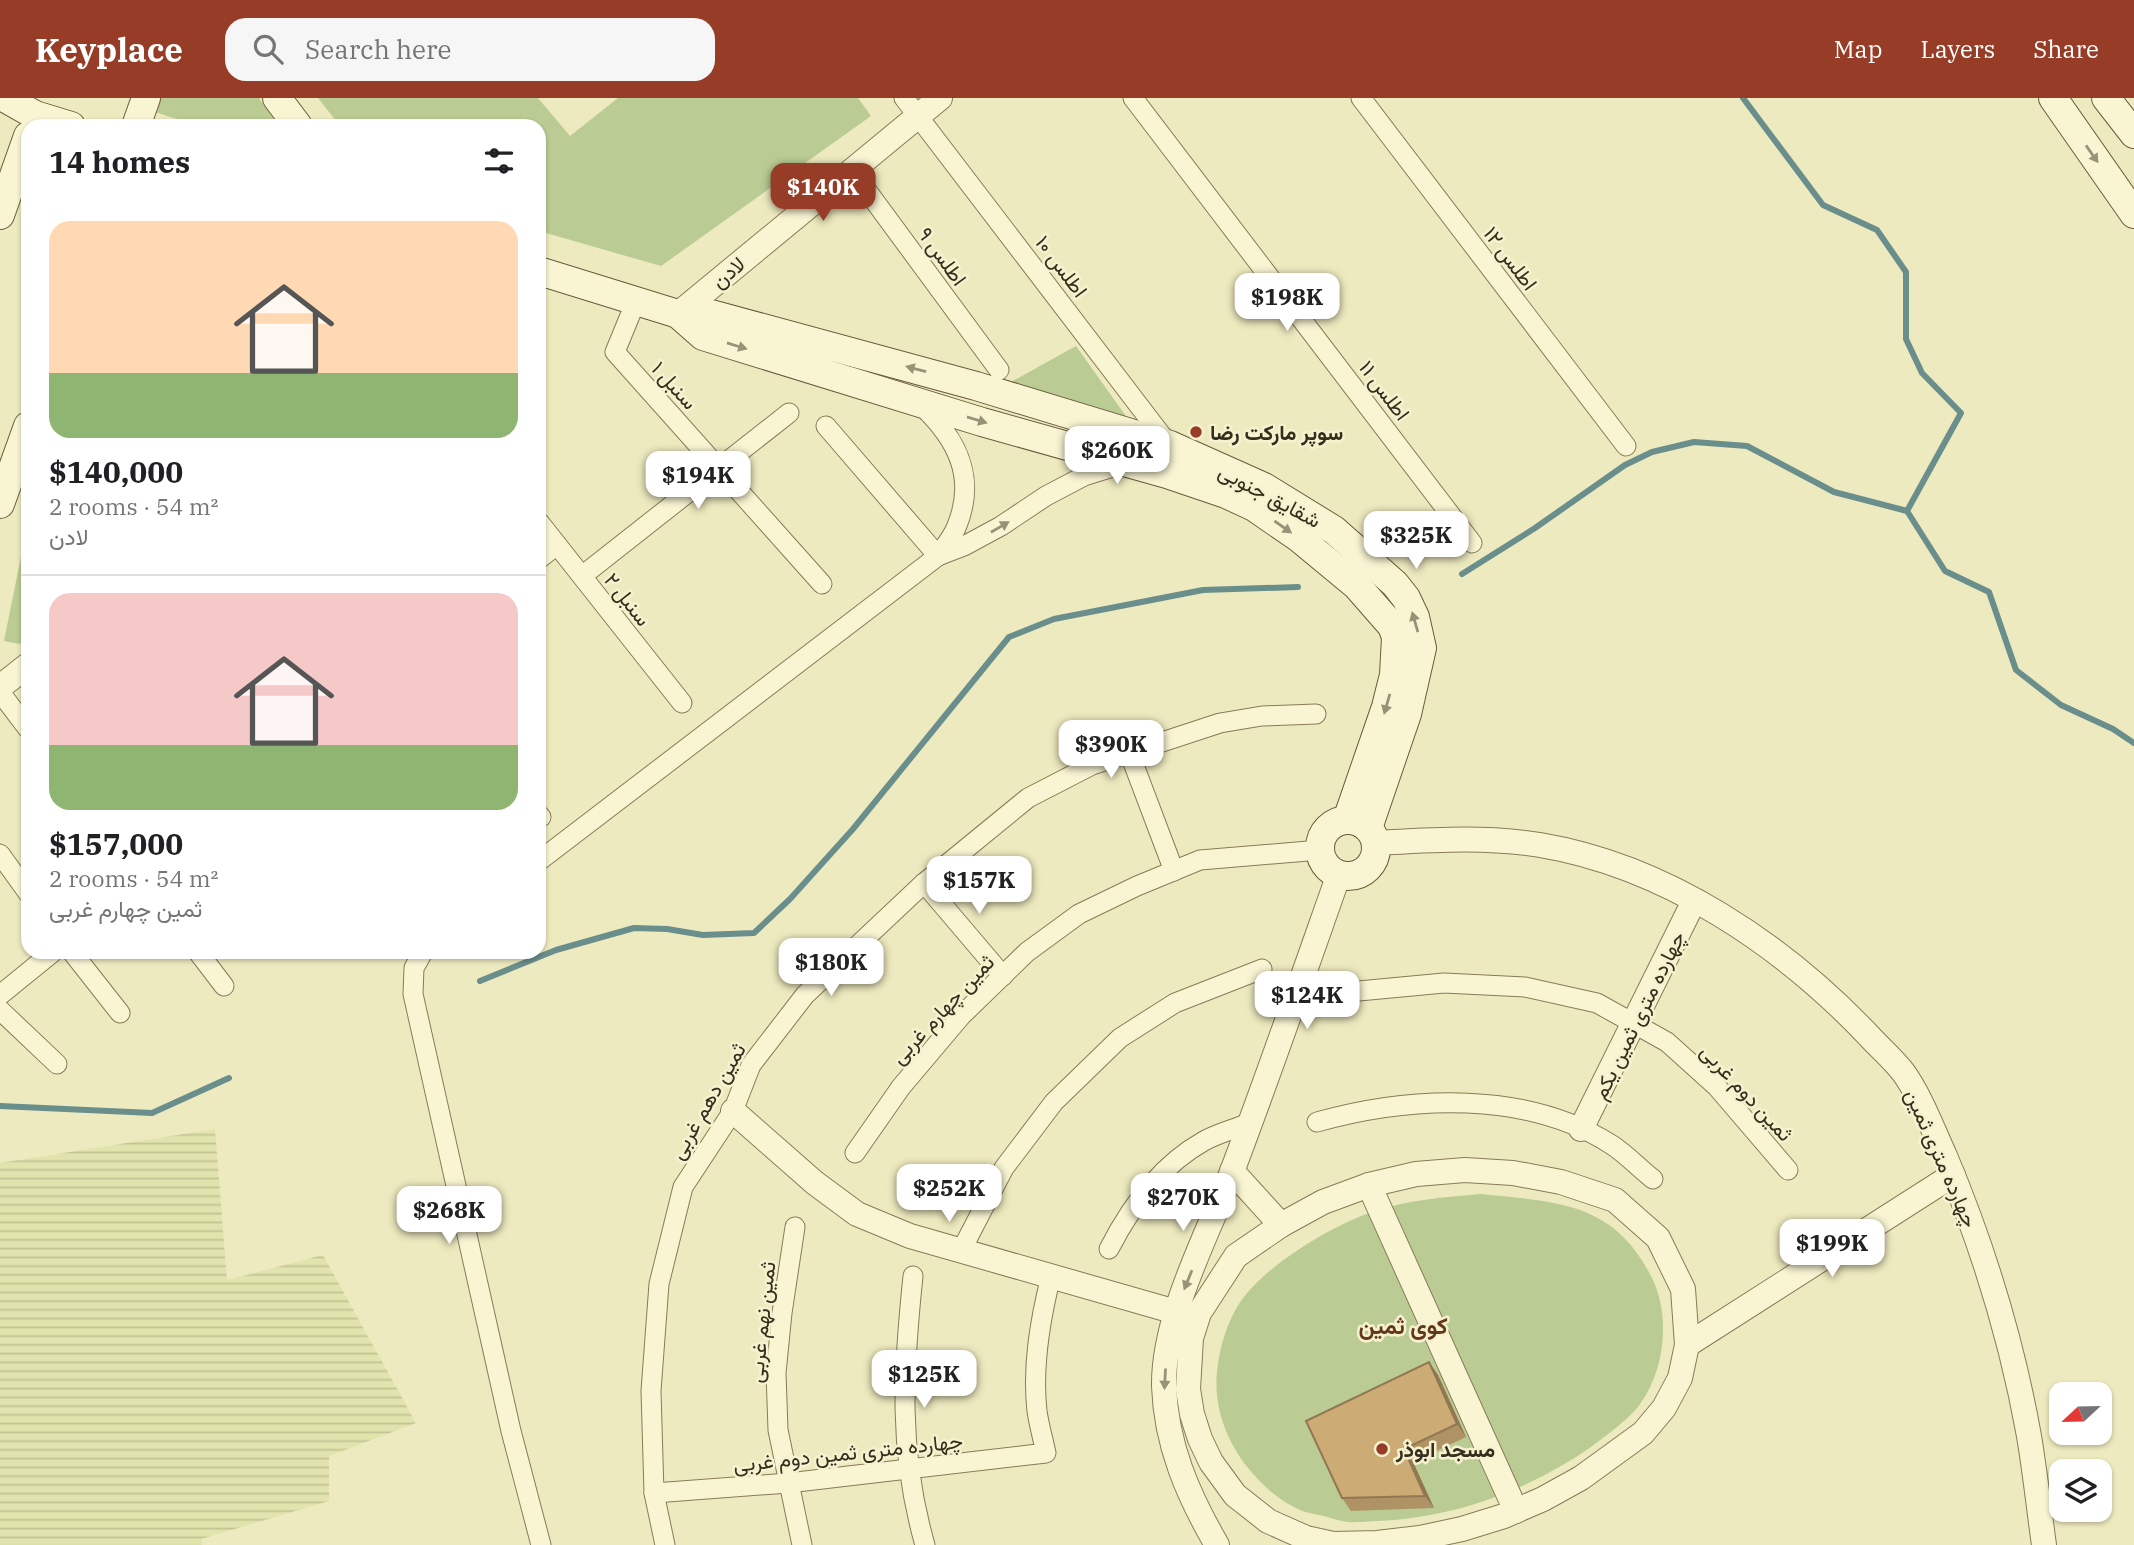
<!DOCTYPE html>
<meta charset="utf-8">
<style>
:root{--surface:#fff;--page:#f6f6f6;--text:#202124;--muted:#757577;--line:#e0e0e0;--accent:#973d27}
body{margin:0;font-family:"IBM Plex Serif",Vazirmatn,serif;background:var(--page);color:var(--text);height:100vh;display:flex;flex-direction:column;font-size:26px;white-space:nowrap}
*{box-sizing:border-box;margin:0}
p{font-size:23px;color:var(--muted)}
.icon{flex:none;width:38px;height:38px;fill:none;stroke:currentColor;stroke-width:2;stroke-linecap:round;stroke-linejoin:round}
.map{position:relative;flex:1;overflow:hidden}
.drawer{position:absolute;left:21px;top:21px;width:525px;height:840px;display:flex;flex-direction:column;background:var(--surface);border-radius:21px;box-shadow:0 2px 5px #0004}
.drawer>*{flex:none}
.needle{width:46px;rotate:248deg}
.tools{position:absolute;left:2049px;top:1284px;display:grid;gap:14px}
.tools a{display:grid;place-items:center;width:63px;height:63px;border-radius:14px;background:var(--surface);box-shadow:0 2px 5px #0004;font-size:35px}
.price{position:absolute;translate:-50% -60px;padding:0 16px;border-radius:14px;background:#fff;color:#222;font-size:23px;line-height:46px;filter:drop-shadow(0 2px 4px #0008)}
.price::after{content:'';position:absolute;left:50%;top:42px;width:21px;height:16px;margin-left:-10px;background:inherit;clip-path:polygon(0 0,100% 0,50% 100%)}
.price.on{background:var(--accent);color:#fff}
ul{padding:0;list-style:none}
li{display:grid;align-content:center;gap:14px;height:371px;padding:0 28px}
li+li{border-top:2px solid var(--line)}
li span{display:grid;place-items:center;height:217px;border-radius:21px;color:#555}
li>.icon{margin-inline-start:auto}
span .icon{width:126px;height:126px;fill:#fffc;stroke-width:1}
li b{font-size:30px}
h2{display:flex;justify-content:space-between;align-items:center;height:84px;padding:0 28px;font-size:30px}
header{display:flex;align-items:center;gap:42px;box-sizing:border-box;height:98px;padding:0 35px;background:var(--accent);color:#fff}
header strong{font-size:33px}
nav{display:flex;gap:38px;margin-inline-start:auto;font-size:24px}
.search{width:490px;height:63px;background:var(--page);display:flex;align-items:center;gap:18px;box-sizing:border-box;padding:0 24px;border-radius:21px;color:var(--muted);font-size:26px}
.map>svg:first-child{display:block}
.farmland{fill:url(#farmland-rules)}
.green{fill:#bacc94}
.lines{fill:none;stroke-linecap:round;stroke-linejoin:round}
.stream{stroke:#6a8e8c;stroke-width:6}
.minor-casing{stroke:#877b57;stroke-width:21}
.tertiary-casing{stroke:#877b57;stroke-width:26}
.secondary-casing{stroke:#695b3b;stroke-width:30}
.minor{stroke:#f9f5d3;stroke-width:19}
.tertiary{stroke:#f9f5d3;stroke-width:24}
.secondary{stroke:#f9f5d3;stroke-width:28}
.wall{fill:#b09365}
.shaded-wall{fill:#907852}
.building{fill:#cdab75;stroke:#907852;stroke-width:2}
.oneway{fill:#989278}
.poi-dot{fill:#973d27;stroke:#f6f2cf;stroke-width:2.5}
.labels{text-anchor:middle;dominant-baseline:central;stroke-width:5;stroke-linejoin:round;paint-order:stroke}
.street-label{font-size:21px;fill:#362e1c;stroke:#f6f2cf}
.poi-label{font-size:21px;font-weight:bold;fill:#362e1c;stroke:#f6f2cf;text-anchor:start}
.neighbourhood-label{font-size:23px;font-weight:bold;fill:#64391b;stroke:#f6f2cf}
</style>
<header>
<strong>Keyplace</strong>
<div class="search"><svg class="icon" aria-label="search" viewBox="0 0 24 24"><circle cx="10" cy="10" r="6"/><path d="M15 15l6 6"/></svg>Search here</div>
<nav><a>Map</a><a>Layers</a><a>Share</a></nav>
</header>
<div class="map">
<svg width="2134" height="1447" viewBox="0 0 2134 1447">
<defs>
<pattern id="farmland-rules" width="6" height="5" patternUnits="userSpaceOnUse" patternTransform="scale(1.75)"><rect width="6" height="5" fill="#e2e4ad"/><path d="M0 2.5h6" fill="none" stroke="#c2c494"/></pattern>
</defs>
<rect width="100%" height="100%" fill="#eeeabf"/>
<polygon class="farmland" points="215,1031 227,1182 323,1157 416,1325 329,1358 329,1403 201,1441 202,1447 0,1447 0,1065"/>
<g class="green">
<polygon points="156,0 259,0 279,28 198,28 152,13"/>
<polygon points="318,0 538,0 570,38 618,0 858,0 871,18 661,168 539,133 539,28 340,28"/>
<polygon points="1076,248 1128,321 1009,285"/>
<polygon points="28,424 28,538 19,546 4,543"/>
<path d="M1481 1096C1557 1104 1614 1103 1652 1180 1671 1219 1665 1274 1638 1309 1625 1324 1607 1337 1591 1349 1529 1392 1455 1420 1378 1423 1368 1423 1357 1425 1348 1424 1340 1423 1331 1420 1324 1418 1316 1416 1307 1415 1300 1412 1277 1402 1259 1384 1244 1365 1230 1346 1219 1321 1217 1297 1214 1268 1224 1227 1241 1203 1266 1167 1331 1128 1372 1114 1407 1102 1444 1099 1481 1096Z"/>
</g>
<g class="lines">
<g class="stream">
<polyline points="1743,0 1823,107 1877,132 1906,174 1906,241 1922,275 1961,315 1907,413 1945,473 1989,494 2016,572 2061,607 2113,631 2134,645"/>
<polyline points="1462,476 1535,430 1625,367 1652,354 1694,344 1747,348 1834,394 1907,413"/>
<polyline points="480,883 556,852 634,830 667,831 703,837 754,835 790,801 853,731 1009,539 1054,521 1203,492 1298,489"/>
<polyline points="0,1008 152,1015 229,980"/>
</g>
<g class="minor-casing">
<g id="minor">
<polyline points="904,0 1169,347"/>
<polyline points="1133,0 1472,445"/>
<polyline points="1361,0 1626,348"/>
<polyline points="851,71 999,272"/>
<polyline points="636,203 615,254 822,486"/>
<path d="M922 308C958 342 977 381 956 430 952 440 944 449 938 458"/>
<polyline points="826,328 938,458"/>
<polyline points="539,424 682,605"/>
<polyline points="539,461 557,447"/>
<polyline points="582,478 789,315"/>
<polyline points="0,594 28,631"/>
<polyline points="1129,654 1174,773"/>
<polyline points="539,717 541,719"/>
<polyline points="0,756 28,795"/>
<polyline points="539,763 938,458 964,448 1001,428 1046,398 1084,378 1126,365"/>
<polyline points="924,785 1003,878"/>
<polyline points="72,854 120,915"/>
<polyline points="198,854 224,888"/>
<polyline points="423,854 414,870 413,896 511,1333 541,1447"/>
<polyline points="1348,894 1444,885 1525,889 1597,905 1667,944 1717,989 1788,1072"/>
<polyline points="0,897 53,854"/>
<polyline points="0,912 57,966"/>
<path d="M1317 1024C1410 998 1527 992 1612 1047 1626 1056 1639 1070 1653 1081"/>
<polyline points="855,1055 901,989 961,918 1027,854 1079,816 1137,788 1200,762 1320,752"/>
<polyline points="795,1129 782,1215 776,1275 778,1332 802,1447"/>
<path d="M1109 1151C1131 1108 1161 1067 1204 1043 1218 1035 1235 1031 1249 1025"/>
<polyline points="961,1153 1004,1070 1054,1004 1120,940 1175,905 1262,871"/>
<path d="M913 1178C903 1274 898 1353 925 1447"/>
<path d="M654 1395 788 1385 1046 1355C1043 1341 1039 1327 1037 1313 1032 1268 1040 1222 1051 1178"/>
<polyline points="665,1447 654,1395 651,1293 659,1186 683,1089 733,1013 751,967 805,897 924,785 1028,700 1092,667 1220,625 1262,618 1316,616"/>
</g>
</g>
<g class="tertiary-casing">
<g id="tertiary">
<polyline points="678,216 940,0"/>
<polyline points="0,589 28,567"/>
<path d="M1375 745C1431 742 1485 738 1540 747 1666 768 1783 847 1869 938 1880 950 1893 961 1903 974 1920 997 1933 1032 1945 1058 1982 1146 2012 1243 2029 1338 2035 1374 2039 1411 2044 1447"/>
<polyline points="733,1013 815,1085 857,1116 910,1138 1176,1214"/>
<polyline points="1581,1031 1694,803"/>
<polygon points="1465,1072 1513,1075 1561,1084 1615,1102 1658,1140 1683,1191 1687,1247 1680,1280 1664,1310 1643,1335 1581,1380 1543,1401 1504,1418 1462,1431 1420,1440 1377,1445 1333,1446 1306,1440 1268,1423 1235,1397 1211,1364 1200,1341 1192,1316 1188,1291 1191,1240 1199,1215 1236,1158 1281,1127 1323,1104 1369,1087 1416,1076"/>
<polyline points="1232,1073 1281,1127"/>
<polyline points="1369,1087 1516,1413"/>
<polyline points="1687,1247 1953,1077"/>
<path d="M1217 1447C1188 1397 1166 1347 1164 1288 1163 1218 1208 1136 1233 1071 1270 973 1304 875 1339 776"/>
</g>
</g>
<g class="secondary-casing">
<g id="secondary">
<polyline points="5,0 35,17 71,28"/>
<polyline points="277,0 298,28"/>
<polyline points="2053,0 2134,116"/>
<polyline points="2106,0 2134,36"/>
<polyline points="136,28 146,0"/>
<polyline points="0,117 28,38"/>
<polyline points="539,173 678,216 711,216 976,288 1170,347 1264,389 1334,432 1395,486 1406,500 1415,519 1422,550 1407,616 1368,730"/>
<polyline points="678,216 703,238 982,324 1167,376 1226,396 1254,409 1299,440 1357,488 1392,528 1396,539 1394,577 1386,609 1347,722"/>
<polyline points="0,406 28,328"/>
<circle cx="1348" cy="750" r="28"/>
</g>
</g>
<use href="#minor" class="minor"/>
<use href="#tertiary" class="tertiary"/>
<use href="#secondary" class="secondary"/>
</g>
<polygon class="wall" points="1429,1264 1438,1277 1466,1339 1413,1364 1434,1410 1351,1413 1342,1400"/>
<g class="shaded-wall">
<polygon points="1429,1264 1438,1277 1466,1339 1457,1326"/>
<polygon points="1404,1351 1413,1364 1434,1410 1425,1398"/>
</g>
<polygon class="building" points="1429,1264 1457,1326 1404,1351 1425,1398 1342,1400 1306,1323"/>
<defs><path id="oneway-solid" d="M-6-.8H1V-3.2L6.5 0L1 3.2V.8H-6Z" transform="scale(1.75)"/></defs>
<g class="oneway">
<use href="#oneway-solid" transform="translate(2092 56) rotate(55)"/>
<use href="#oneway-solid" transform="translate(737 248) rotate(17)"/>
<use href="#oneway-solid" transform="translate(916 271) rotate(-165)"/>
<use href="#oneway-solid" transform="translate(977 322) rotate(17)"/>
<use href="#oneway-solid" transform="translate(1000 429) rotate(-30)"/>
<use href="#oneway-solid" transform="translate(1283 429) rotate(35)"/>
<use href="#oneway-solid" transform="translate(1415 524) rotate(-106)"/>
<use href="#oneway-solid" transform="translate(1387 606) rotate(106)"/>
<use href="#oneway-solid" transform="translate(1188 1182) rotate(112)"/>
<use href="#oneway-solid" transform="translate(1165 1281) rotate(93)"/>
</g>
<g class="poi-dot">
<circle cx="1196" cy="334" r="7"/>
<circle cx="1382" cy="1351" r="7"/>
</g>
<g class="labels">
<g class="street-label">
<text transform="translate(943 158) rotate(54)">اطلس ۹</text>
<text transform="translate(1511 160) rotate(53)">اطلس ۱۲</text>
<text transform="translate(1062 168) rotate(53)">اطلس ۱۰</text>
<text transform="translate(728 174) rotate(-40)">لادن</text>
<text transform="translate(675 287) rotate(48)">سنبل ۱</text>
<text transform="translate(1385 292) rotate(53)">اطلس ۱۱</text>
<text transform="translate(1270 397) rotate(28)">شقایق جنوبی</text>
<text transform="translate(628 501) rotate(52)">سنبل ۲</text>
<text transform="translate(942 911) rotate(-47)">ثمین چهارم غربی</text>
<text transform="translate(1638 917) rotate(-64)">چهارده متری ثمین یکم</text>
<text transform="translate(1747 994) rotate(47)">ثمین دوم غربی</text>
<text transform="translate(707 1003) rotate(-60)">ثمین دهم غربی</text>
<text transform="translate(1942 1060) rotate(66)">چهارده متری ثمین</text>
<text transform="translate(761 1224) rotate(-84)">ثمین نهم غربی</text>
<text transform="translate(848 1354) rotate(-6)">چهارده متری ثمین دوم غربی</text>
</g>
<g class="poi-label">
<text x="1210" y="334">سوپر مارکت رضا</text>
<text x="1396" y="1351">مسجد ابوذر</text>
</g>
<g class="neighbourhood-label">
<text x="1403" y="1227">کوی ثمین</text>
</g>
</g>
</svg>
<div class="tools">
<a><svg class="needle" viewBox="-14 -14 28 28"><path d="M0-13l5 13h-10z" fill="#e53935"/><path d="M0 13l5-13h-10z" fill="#757577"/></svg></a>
<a><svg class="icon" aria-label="layers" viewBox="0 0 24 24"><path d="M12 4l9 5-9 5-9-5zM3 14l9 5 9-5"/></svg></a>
</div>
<b class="price on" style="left:823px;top:125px">$140K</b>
<b class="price" style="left:1287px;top:235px">$198K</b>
<b class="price" style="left:1117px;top:388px">$260K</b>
<b class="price" style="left:698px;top:413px">$194K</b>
<b class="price" style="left:1416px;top:473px">$325K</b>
<b class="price" style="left:1111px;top:682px">$390K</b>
<b class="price" style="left:979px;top:818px">$157K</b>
<b class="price" style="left:831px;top:900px">$180K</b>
<b class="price" style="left:1307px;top:933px">$124K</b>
<b class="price" style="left:949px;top:1126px">$252K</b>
<b class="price" style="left:1183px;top:1135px">$270K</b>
<b class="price" style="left:449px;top:1148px">$268K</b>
<b class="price" style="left:1832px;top:1181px">$199K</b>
<b class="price" style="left:924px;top:1312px">$125K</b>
<section class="drawer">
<h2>14 homes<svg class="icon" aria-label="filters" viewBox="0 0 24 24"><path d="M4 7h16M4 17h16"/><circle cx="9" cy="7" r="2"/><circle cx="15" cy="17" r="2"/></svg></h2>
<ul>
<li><span style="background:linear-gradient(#ffd9b3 70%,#8fb573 0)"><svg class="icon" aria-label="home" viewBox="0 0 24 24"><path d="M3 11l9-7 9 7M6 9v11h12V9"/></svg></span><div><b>$140,000</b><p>2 rooms · 54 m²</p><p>لادن</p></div></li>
<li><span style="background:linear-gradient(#f6c9c9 70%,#8fb573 0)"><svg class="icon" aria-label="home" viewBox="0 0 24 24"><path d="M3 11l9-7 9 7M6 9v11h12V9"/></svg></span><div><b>$157,000</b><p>2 rooms · 54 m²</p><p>ثمین چهارم غربی</p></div></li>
</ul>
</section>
</div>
